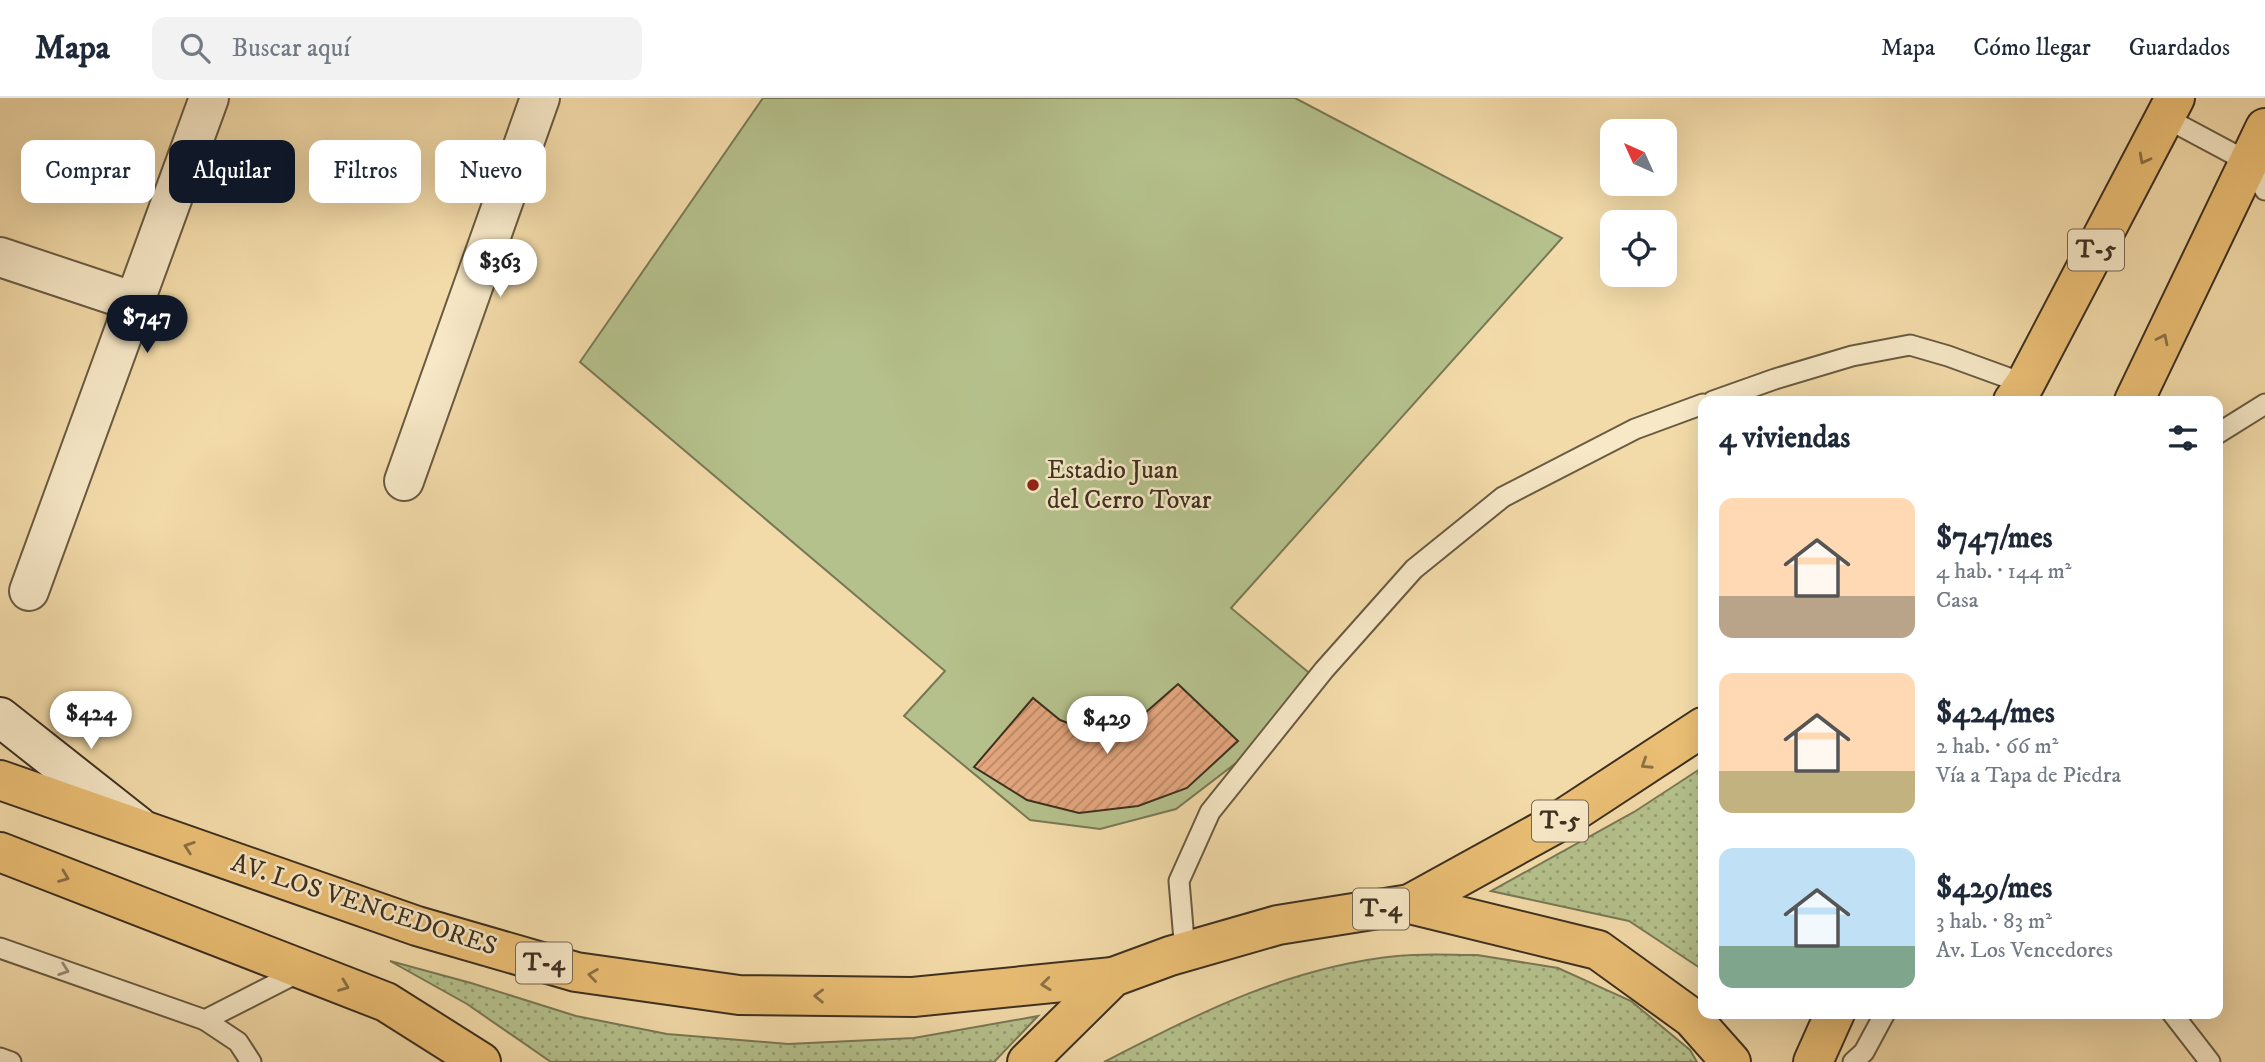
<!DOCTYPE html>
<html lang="es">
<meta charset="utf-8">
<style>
:root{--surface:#fff;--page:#f2f2f3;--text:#1f2937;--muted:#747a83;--line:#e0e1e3;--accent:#111827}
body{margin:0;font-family:"IM FELL DW Pica",serif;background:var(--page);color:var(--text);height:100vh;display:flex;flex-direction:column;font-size:26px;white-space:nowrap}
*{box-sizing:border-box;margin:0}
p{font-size:23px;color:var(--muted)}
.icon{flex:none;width:38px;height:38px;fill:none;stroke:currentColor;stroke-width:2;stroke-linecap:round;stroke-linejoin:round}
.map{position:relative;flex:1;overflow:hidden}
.panel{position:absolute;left:1698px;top:298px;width:525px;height:623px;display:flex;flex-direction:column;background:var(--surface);border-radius:14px;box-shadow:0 7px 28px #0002}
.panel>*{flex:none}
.banner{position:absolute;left:21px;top:42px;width:665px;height:63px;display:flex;gap:14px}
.needle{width:46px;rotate:315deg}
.tools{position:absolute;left:1600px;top:21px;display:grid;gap:14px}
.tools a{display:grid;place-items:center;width:77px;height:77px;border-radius:14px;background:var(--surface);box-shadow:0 7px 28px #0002;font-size:35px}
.price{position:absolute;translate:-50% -60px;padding:0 16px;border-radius:24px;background:#fff;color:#222;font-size:23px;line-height:46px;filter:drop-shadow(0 2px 4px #0008)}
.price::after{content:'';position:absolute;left:50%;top:42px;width:21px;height:16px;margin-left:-10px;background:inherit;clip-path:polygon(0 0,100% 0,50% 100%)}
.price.on{background:var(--accent);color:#fff}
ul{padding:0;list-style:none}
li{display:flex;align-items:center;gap:21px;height:175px;padding:0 21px}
li span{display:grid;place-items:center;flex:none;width:196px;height:140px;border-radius:14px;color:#555}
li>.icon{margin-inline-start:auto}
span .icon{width:84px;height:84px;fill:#fffc;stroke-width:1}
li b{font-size:30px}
h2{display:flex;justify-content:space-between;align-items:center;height:84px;padding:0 21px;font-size:30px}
.pill{padding:0 24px;border-radius:14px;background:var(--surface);box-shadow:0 7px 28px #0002;font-size:24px;line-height:63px}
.pill.on{background:var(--accent);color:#fff}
header{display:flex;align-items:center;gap:42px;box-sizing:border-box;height:98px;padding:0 35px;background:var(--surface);border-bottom:2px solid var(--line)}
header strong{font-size:33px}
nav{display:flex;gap:38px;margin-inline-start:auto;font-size:24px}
.search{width:490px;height:63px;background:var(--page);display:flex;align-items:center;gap:18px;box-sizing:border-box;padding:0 24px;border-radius:14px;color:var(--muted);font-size:26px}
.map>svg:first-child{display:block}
.grass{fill:url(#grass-dots);stroke:#797856;stroke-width:2}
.pitch{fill:#b5c18c;stroke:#797856;stroke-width:2}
.building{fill:url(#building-hatch);stroke:#3d3020;stroke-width:2}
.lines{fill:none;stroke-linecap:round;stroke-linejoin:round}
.lane-casing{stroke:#6a5b42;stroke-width:23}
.street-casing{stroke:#6a5b42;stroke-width:42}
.secondary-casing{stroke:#3d3020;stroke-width:42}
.primary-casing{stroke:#3d3020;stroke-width:42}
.lane{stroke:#f7e8c7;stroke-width:19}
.street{stroke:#f7e8c7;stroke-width:38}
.secondary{stroke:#f7e8c7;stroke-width:38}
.primary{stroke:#eabe74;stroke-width:38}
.oneway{stroke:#8b7046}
.oneway2{stroke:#9a8c74}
.poi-dot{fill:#8f2418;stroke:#f7e8c7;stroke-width:2.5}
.labels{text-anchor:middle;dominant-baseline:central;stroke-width:5;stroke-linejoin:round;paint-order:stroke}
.shield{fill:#f7e8c7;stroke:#756752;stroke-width:2}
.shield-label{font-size:24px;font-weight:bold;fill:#3d3020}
.poi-label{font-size:26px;fill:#3d3020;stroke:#f7e8c7;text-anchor:start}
.street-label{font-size:26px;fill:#3d3020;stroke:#f7e8c7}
</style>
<header>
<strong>Mapa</strong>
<div class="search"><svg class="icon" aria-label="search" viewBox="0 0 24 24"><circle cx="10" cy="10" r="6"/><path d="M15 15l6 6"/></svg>Buscar aquí</div>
<nav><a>Mapa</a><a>Cómo llegar</a><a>Guardados</a></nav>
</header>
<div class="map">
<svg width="2265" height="964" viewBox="0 0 2265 964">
<defs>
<pattern id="grass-dots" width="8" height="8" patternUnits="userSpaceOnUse" patternTransform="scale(1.75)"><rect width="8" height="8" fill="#b5c18c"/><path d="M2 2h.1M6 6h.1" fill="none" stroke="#949d72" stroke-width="1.8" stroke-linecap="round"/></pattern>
<pattern id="building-hatch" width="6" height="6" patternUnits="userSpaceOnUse" patternTransform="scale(1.75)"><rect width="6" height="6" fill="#e4a67e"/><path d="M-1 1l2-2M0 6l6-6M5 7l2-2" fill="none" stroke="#ba8867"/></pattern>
</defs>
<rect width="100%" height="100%" fill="#f3dba9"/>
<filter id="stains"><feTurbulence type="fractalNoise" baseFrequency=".00286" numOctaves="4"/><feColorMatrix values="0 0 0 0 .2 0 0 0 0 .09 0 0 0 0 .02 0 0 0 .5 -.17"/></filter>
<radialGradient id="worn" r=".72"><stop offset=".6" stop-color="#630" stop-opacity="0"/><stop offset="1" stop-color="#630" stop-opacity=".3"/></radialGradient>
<g class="grass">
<polygon points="1703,669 1703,872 1629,823 1491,793 1634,714"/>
<path d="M1477 857 1558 870 1631 903 1690 952 1697 964H1104C1200 915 1288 869 1397 858 1424 855 1451 857 1477 857Z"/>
<polygon points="390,863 471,885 576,918 667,936 788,946 914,940 1038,918 994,964 551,964 467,906"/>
</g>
<polygon class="pitch" points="763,0 1295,0 1562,140 1231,510 1313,578 1240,662 1176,711 1100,731 1030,722 904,618 945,573 580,264"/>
<polygon class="building" points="1178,586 1238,643 1187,690 1138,708 1079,715 1027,702 974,669 1033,600 1060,622 1081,630 1111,627 1145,615"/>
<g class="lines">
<g class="lane-casing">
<g id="lane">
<polyline points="2166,20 2254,67"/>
<polyline points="2249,64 2265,92"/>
<polyline points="1713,303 1775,281 1852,258 1910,247 1948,258 2025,286"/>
<polyline points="2217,336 2265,306"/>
<polyline points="0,850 205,922 303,872"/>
<polyline points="1185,854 1179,783 1210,714 1324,572 1414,471 1503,399 1635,331 1703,306"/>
<polyline points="2172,915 2210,964"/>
<polyline points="205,922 238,944 251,964"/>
<polyline points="0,960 11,964"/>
<polyline points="1853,964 1864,954 1885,915"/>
</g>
</g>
<g class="street-casing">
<g id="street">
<polyline points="0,159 135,204"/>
<polyline points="404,383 540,0"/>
<polyline points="29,493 209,0"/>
</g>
</g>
<g class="secondary-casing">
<polyline id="secondary" points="0,619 138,728"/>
</g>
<g class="primary-casing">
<g id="primary">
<polyline points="2013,303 2025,286 2175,0"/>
<polyline points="2134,303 2265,30"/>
<polyline points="0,682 417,828 576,874 739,897 913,899 1113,879"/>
<polyline points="0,754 386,904 481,964"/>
<polyline points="1410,806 1555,726 1703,629"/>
<polyline points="1027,964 1113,879 1170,858 1278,827 1410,806 1598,852 1692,920 1731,964"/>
<polyline points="1813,964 1835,915"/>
</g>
</g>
<use href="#lane" class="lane"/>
<use href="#street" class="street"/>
<use href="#secondary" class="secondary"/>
<use href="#primary" class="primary"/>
</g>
<defs><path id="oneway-chevron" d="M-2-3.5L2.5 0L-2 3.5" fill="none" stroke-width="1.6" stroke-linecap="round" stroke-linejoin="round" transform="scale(1.75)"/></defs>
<g class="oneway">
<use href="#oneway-chevron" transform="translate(2144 61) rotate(118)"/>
<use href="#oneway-chevron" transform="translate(2163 241) rotate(-64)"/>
<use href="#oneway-chevron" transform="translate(1646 666) rotate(147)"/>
<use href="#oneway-chevron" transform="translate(189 749) rotate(-161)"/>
<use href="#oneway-chevron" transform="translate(64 779) rotate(21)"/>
<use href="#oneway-chevron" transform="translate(593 877) rotate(-172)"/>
<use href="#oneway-chevron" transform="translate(1046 886) rotate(174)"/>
<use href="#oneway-chevron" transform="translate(344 888) rotate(21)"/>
<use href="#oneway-chevron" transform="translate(819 898) rotate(-179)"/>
</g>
<use class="oneway2" href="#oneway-chevron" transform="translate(64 872) rotate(19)"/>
<circle class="poi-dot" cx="1033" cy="387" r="7"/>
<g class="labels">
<g class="shield">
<rect x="2068" y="131.5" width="56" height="41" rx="5"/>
<rect x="1532" y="702.5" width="56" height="41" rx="5"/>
<rect x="1353" y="790.5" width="56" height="41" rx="5"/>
<rect x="516" y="844.5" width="56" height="41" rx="5"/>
</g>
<g class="shield-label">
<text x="2096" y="152">T-5</text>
<text x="1560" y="723">T-5</text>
<text x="1381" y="811">T-4</text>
<text x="544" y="865">T-4</text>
</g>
<g class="poi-label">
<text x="1047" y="372">Estadio Juan<tspan x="1047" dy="30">del Cerro Tovar</tspan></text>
</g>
<g class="street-label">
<text transform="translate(364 807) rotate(18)">AV. LOS VENCEDORES</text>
</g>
</g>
<rect width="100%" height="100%" filter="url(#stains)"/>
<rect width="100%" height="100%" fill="url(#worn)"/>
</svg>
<div class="tools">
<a><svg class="needle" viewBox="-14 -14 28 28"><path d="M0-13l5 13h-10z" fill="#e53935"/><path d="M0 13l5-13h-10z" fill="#747a83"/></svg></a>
<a><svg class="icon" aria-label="locate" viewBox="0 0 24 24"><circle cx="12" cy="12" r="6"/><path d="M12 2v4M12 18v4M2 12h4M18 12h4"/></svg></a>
</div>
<b class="price" style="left:500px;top:201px">$363</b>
<b class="price on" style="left:147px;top:257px">$747</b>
<b class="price" style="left:91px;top:653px">$424</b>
<b class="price" style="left:1107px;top:658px">$429</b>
<div class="banner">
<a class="pill">Comprar</a>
<a class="pill on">Alquilar</a>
<a class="pill">Filtros</a>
<a class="pill">Nuevo</a>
</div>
<section class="panel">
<h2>4 viviendas<svg class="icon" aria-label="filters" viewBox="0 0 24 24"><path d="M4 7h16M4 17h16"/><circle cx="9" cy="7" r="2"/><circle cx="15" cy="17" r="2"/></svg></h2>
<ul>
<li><span style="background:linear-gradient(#ffd9b3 70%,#b9a48a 0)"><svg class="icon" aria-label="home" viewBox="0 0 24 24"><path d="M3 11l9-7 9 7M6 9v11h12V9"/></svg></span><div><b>$747/mes</b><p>4 hab. · 144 m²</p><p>Casa</p></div></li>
<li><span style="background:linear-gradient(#ffd9b3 70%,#c2b280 0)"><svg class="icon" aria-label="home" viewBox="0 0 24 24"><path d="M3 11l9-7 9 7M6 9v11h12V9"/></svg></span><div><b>$424/mes</b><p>2 hab. · 66 m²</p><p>Vía a Tapa de Piedra</p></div></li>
<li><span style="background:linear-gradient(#bfe0f5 70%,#7fa58c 0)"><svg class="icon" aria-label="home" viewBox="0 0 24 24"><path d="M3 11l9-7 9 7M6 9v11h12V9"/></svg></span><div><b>$429/mes</b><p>3 hab. · 83 m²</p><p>Av. Los Vencedores</p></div></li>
</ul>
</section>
</div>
